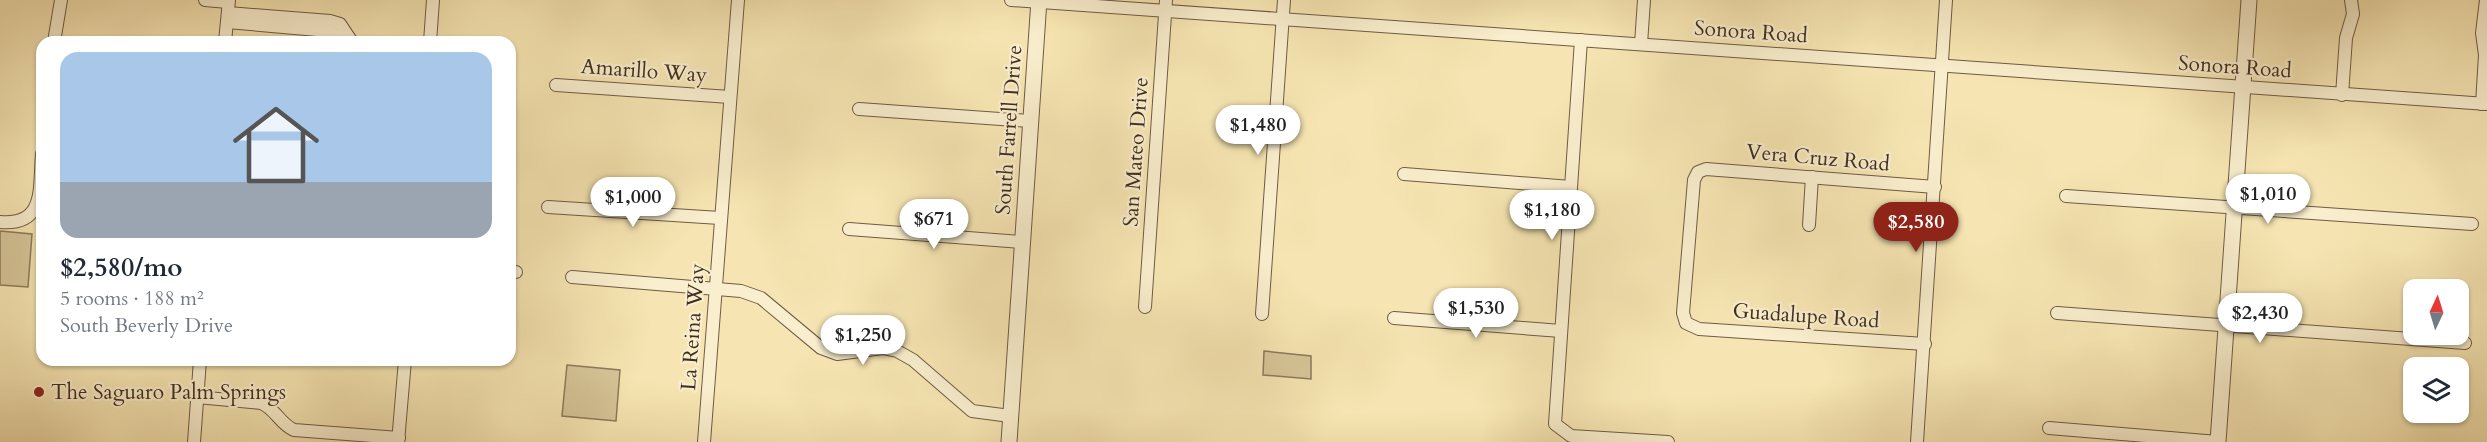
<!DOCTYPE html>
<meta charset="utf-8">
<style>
:root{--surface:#fff;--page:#f2f2f3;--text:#1f2937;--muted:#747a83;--accent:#8f2418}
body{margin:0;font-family:Cardo,serif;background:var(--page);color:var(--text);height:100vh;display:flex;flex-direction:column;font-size:22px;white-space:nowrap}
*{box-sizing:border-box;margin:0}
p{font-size:20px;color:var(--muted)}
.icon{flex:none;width:33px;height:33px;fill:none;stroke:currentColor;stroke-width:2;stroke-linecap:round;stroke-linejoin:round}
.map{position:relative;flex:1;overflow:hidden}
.drawer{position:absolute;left:36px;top:36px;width:480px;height:330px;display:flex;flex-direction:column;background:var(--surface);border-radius:18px;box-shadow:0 2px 4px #0004}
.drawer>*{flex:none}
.needle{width:39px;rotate:4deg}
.controls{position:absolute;left:2403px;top:279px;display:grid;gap:12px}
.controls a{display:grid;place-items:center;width:66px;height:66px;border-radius:12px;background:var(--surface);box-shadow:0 2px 4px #0004;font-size:30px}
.price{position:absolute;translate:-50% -51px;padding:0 14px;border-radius:21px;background:#fff;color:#222;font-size:20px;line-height:39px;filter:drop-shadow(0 2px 3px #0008)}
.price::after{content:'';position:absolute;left:50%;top:36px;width:18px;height:14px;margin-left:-9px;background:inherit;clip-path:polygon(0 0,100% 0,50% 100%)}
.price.on{background:var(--accent);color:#fff}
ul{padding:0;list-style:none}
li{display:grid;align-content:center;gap:12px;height:318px;padding:0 24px}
li span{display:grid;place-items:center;height:186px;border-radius:18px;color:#555}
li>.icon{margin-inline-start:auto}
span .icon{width:108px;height:108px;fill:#fffc;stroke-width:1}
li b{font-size:26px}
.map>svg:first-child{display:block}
.green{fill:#d7c699;stroke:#8c7a5c;stroke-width:1.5}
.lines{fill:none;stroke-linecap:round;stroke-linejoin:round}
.minor-casing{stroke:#6e5b44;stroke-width:14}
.tertiary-casing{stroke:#6e5b44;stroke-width:17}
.minor{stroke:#f9eecd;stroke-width:12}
.tertiary{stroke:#f9eecd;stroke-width:15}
.poi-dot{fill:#8f2418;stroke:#f9eecd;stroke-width:2}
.labels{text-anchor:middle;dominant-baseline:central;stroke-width:4.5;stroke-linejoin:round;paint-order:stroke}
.street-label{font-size:21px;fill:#412d1f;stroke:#f9eecd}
.poi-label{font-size:21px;fill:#412d1f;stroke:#f9eecd;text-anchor:start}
</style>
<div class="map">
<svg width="2487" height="442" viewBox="0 0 2487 442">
<rect width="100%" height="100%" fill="#f6e5b2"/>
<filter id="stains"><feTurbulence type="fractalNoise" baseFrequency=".00333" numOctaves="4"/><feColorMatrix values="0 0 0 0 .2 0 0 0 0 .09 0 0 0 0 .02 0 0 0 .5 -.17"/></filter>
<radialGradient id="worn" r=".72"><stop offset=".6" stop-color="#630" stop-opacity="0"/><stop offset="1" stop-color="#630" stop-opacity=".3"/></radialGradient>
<g class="green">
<polygon points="0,231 32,234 28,287 0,285"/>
<polygon points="1264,351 1311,356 1311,379 1263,375"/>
<polygon points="567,365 620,370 616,421 562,416"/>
</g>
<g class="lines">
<g class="minor-casing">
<g id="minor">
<polyline points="205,0 228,2"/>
<polyline points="1011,0 2487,104"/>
<polyline points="228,13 330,21 340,24 352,42"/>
<polyline points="227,22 329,31 343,42"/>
<polyline points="1581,40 1555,424 1571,436 1668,442"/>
<polyline points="54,42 61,0"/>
<polyline points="225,42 229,0"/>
<polyline points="430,42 433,0"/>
<polyline points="1641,44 1644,0"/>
<polyline points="556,85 730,97"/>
<polyline points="2342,95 2346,38 2353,14 2351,0"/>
<polyline points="2482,104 2485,55 2482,33 2486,0"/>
<polyline points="859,109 1030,121"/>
<polyline points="1404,174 1571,187"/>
<polyline points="2066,196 2472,224"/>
<polyline points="548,207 720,218"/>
<path d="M0 222C46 226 39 188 42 154"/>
<polyline points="1809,225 1812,177"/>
<polyline points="849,229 1022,242"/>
<polyline points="510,272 516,272"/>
<polyline points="572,277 741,291 761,298 821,348 837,354 883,348 897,351 913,360 972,411 1010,416"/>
<polyline points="1145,307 1166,0"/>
<polyline points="2057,313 2465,343"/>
<polyline points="1262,314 1284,0"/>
<polyline points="1394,318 1561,331"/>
<polyline points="1925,344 1699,329 1686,323 1683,313 1694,180 1698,172 1706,169 1935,187"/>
<path d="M197 397 261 403C275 408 280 424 294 430L399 438"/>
<polyline points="2049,428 2218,442"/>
<polyline points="194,442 200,360"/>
<polyline points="398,442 405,360"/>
<polyline points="704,442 738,0"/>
<polyline points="1917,442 1946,0"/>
</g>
</g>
<g class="tertiary-casing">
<g id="tertiary">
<polyline points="1009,442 1039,0"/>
<polyline points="2218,442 2249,0"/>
</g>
</g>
<use href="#minor" class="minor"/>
<use href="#tertiary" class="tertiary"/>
</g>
<circle class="poi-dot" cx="39" cy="392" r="6"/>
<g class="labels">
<g class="street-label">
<text transform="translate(1751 32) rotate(4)">Sonora Road</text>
<text transform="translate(2235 67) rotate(4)">Sonora Road</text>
<text transform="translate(644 71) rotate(4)">Amarillo Way</text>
<text transform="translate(1009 130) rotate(-86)">South Farrell Drive</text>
<text transform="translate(1136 152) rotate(-86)">San Mateo Drive</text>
<text transform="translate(1818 158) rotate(5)">Vera Cruz Road</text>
<text transform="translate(1806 316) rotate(4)">Guadalupe Road</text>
<text transform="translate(693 327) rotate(-86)">La Reina Way</text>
</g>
<g class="poi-label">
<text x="51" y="392">The Saguaro Palm Springs</text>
</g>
</g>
<rect width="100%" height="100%" filter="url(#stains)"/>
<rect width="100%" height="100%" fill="url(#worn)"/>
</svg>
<div class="controls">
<a><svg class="needle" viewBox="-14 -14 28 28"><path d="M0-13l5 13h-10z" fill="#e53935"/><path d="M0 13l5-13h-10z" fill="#747a83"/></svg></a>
<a><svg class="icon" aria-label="layers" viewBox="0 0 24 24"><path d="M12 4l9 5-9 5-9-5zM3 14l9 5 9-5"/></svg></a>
</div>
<b class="price" style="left:1258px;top:156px">$1,480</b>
<b class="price" style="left:2268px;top:225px">$1,010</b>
<b class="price" style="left:633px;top:228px">$1,000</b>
<b class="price" style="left:1552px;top:241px">$1,180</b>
<b class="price" style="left:934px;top:250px">$671</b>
<b class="price on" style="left:1916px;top:253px">$2,580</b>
<b class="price" style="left:1476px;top:339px">$1,530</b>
<b class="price" style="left:2260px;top:344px">$2,430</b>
<b class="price" style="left:863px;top:366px">$1,250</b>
<section class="drawer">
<ul>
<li><span style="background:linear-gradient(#a9c7e8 70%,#9aa5b1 0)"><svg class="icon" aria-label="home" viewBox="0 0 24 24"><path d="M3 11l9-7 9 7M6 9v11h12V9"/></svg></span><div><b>$2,580/mo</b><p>5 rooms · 188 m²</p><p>South Beverly Drive</p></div></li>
</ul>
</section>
</div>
